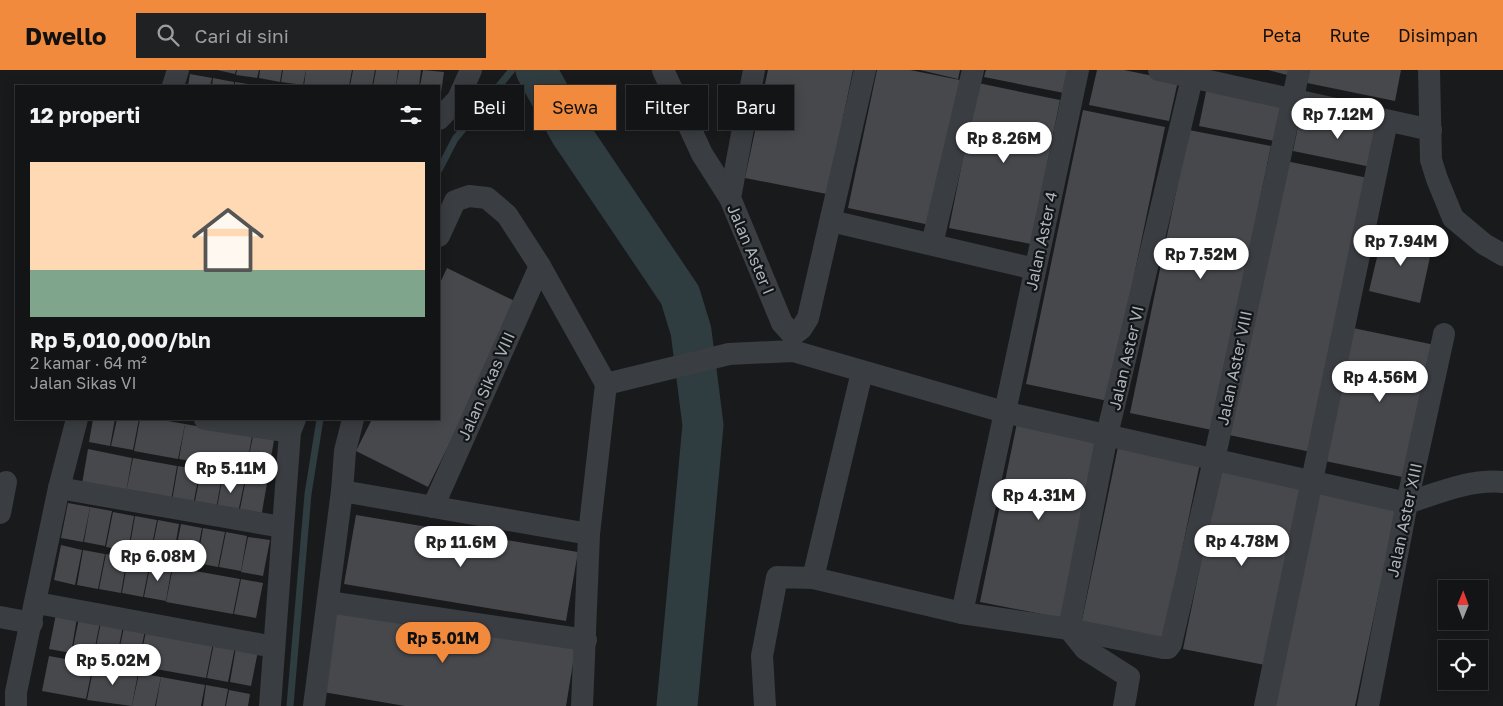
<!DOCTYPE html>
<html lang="id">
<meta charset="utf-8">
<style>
:root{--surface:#131415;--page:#202122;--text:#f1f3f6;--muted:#9d9ea0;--line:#323334;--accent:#f18a3c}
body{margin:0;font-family:"Golos Text",sans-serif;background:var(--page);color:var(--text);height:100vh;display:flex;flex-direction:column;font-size:19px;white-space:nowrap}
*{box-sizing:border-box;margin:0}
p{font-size:16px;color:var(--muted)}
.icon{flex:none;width:28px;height:28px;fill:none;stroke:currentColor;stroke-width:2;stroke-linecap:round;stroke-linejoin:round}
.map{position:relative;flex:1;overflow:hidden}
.drawer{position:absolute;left:15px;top:15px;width:425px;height:335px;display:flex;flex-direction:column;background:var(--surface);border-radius:0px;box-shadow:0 2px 12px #0003,0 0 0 1px var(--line)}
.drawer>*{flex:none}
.guide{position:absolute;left:455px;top:15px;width:475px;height:45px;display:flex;gap:10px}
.needle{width:32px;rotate:1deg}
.buttons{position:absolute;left:1438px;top:510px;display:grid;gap:10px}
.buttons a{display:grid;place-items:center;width:50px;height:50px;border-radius:0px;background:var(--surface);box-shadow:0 2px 12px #0003,0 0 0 1px var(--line);font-size:25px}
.price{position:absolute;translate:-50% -42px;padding:0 11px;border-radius:18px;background:#fff;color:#222;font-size:16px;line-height:32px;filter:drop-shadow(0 1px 2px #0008)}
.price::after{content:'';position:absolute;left:50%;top:30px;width:15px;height:11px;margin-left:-8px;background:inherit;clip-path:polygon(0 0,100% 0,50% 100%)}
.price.current{background:var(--accent);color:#111}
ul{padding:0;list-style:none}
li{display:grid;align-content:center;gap:10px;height:265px;padding:0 15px}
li+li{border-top:1px solid var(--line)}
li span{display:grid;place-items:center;height:155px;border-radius:0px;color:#555}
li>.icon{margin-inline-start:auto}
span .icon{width:90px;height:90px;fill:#fffc;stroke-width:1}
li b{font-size:21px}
h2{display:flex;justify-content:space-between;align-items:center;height:60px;padding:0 15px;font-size:21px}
.pill{padding:0 18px;border-radius:0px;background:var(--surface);box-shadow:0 2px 12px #0003,0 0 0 1px var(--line);font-size:18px;line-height:45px}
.pill.current{background:var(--accent);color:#111}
header{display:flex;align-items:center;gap:30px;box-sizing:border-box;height:70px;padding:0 25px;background:var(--accent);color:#111}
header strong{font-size:24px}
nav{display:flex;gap:28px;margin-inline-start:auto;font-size:18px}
.search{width:350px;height:45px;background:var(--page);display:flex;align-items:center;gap:12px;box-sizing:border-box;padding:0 18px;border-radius:0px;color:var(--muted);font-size:19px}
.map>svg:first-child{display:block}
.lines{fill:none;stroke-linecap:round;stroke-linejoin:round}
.stream{stroke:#2f3c40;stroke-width:7}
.river{stroke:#2f3c40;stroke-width:41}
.building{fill:#46484c}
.street{stroke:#3a3d41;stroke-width:22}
.labels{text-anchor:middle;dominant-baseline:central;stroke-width:4.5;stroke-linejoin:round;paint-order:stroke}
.street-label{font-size:16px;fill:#acb4bb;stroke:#141517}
</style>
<header>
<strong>Dwello</strong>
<div class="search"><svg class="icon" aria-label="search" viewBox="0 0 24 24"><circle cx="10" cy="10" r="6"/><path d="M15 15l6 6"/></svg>Cari di sini</div>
<nav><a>Peta</a><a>Rute</a><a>Disimpan</a></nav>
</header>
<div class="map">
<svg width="1503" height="636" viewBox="0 0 1503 636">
<rect width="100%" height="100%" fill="#191a1c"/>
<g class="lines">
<g class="stream">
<polyline points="439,100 455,69 512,0"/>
<polyline points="290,636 308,424 320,349"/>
</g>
<polyline class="river" points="536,0 570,62 680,225 691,261 703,355 677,636"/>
</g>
<g class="building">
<polygon points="217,0 236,0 235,4"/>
<polygon points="237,0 259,0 257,8 236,5"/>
<polygon points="260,0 282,0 280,12 259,8"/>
<polygon points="283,0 306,0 303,15 281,12"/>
<polygon points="306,0 352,0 349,16 304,16"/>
<polygon points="353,0 375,0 372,16 350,16"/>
<polygon points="376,0 398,0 396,16 373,16"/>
<polygon points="399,0 421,0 419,16 396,16"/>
<polygon points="423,0 444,2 440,29 439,16 420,16"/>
<polygon points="768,0 853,0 827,124 745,108"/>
<polygon points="877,0 910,0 960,10 930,155 848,138"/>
<polygon points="920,0 960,0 958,9"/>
<polygon points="986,0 1069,0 1064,23 984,7"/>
<polygon points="1097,0 1124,0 1178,11 1169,51 1089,35"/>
<polygon points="1268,0 1293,0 1291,6"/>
<polygon points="1310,0 1401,0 1395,31 1307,13"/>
<polygon points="190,4 212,8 210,16 188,16"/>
<polygon points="213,8 234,12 234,16 212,16"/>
<polygon points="235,12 255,15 255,16 235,16"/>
<polygon points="978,13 1060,30 1031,174 949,158"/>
<polygon points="1207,17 1282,33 1274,71 1199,56"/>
<polygon points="1083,40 1165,57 1108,331 1026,314"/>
<polygon points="1301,42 1384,59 1376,98 1293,81"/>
<polygon points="1189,60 1271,76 1212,360 1130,343"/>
<polygon points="1286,91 1368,108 1311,382 1229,365"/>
<polygon points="1383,162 1433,173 1420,233 1369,221"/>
<polygon points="447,198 519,233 428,417 356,381 372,349 439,349 439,215"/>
<polygon points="1353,258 1435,275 1407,408 1325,391"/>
<polygon points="93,349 115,349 110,376 89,372"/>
<polygon points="117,349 139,349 133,380 111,376"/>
<polygon points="140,349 157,349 185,354 178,389 134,381"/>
<polygon points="1017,353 1099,370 1062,548 980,532"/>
<polygon points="185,354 252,366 246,401 179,389"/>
<polygon points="253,366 274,370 268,405 246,401"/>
<polygon points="1118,377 1200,393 1163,572 1081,555"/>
<polygon points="88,379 132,388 126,423 82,414"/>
<polygon points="133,388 177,396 171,431 126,423"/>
<polygon points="178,396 200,400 193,435 172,431"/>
<polygon points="1220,400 1302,416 1265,595 1183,579"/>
<polygon points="201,401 222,405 216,440 194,436"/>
<polygon points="223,404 245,409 238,443 217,439"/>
<polygon points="246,409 267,413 261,448 239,444"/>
<polygon points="1314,420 1396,436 1384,498 1355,636 1269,636"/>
<polygon points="68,433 90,437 83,472 61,468"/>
<polygon points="90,437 112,441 105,476 84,472"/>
<polygon points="113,442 134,446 128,481 106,477"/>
<polygon points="356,445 578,482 566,551 344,514"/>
<polygon points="135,446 157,450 150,485 129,481"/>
<polygon points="158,450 179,454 173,489 151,485"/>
<polygon points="181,454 202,458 195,493 174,489"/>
<polygon points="203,458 225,462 218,497 197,493"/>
<polygon points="226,462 247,466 241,501 219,497"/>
<polygon points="248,467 270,470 263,506 241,502"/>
<polygon points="61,475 82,480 75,515 54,510"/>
<polygon points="83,480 105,484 98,519 77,515"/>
<polygon points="106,484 127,488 121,523 99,519"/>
<polygon points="128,488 150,492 143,527 122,523"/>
<polygon points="151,492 172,496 166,531 144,527"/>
<polygon points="173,497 240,509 233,544 166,532"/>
<polygon points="241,509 263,513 256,548 234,544"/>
<polygon points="337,535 576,575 566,636 405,636 323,622"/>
<polygon points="56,544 77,548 71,583 49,579"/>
<polygon points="79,548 100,552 93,587 72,583"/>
<polygon points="101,552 123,556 116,591 94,587"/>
<polygon points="124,557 145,560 138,596 117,591"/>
<polygon points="146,561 213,573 206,608 139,596"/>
<polygon points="214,573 235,577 228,612 207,608"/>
<polygon points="236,577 258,581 251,616 230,612"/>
<polygon points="49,586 93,594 86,629 42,621"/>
<polygon points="94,595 138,603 132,636 87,630"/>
<polygon points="139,603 161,607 155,636 132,636"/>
<polygon points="161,607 205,615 201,636 156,636"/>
<polygon points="206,615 228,619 225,636 203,636"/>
<polygon points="229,620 250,624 248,636 226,636"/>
</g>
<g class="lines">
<g class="street">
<polyline points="663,0 702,84 730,128"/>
<polyline points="754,0 730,128 782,253 793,265"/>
<polyline points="1078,0 962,543 1069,559 1163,578 1168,578 1171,574 1214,390 1299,0"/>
<polyline points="1159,0 1431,60"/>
<polyline points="1429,0 1431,90 1437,109 1453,148 1484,174 1503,185"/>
<polyline points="173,16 178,0"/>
<polyline points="439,49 458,29 471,0"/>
<polyline points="831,151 1035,199"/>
<path d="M439 166 455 131 469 126 487 128 507 145 540 196 606 314 729 284 793 281 1004 342 1407 433C1438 423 1470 409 1503 412"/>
<polyline points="932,174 973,0"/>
<polyline points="793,265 801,259 808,248 865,0"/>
<polyline points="205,349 290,362"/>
<polyline points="59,418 282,457"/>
<polyline points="342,421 589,464"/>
<polyline points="433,437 540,196"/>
<polyline points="0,443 6,412"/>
<polyline points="813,508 862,302"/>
<polyline points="328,532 586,570"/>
<polyline points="37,533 274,577"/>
<polyline points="0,547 32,553"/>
<polyline points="16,636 16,622 59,418 77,349"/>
<polyline points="270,636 290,362 295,349"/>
<polyline points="314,636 342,421 345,381 353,349"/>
<polyline points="582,636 589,464 606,314"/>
<polyline points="765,636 762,586 777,507 813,508 962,543"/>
<polyline points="1124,636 1129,607 1085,579 1069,559 1107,365 1194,0"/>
<polyline points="1265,636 1387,51"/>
<polyline points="1368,636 1407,433 1444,264"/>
</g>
</g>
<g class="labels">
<g class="street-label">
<text transform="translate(1041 171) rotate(-78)">Jalan Aster 4</text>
<text transform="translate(751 179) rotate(67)">Jalan Aster I</text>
<text transform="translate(1126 288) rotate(-77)">Jalan Aster VI</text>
<text transform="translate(1234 298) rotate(-78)">Jalan Aster VIII</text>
<text transform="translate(486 316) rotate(-66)">Jalan Sikas VIII</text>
<text transform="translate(1404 450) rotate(-78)">Jalan Aster XIII</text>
</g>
</g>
</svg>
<div class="buttons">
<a><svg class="needle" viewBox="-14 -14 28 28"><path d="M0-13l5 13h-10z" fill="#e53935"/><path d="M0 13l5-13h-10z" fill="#9d9ea0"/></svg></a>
<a><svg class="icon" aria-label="locate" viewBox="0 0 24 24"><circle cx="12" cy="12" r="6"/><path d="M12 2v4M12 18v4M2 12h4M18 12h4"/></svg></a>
</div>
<b class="price" style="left:1338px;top:70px">Rp 7.12M</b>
<b class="price" style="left:1004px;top:94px">Rp 8.26M</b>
<b class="price" style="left:1401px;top:197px">Rp 7.94M</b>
<b class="price" style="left:1201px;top:210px">Rp 7.52M</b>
<b class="price" style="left:1380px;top:333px">Rp 4.56M</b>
<b class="price" style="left:231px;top:424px">Rp 5.11M</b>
<b class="price" style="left:1039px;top:451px">Rp 4.31M</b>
<b class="price" style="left:1242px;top:497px">Rp 4.78M</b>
<b class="price" style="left:461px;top:498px">Rp 11.6M</b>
<b class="price" style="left:158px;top:512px">Rp 6.08M</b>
<b class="price current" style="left:443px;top:594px">Rp 5.01M</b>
<b class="price" style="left:113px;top:616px">Rp 5.02M</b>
<div class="guide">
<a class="pill">Beli</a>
<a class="pill current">Sewa</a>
<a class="pill">Filter</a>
<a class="pill">Baru</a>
</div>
<section class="drawer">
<h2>12 properti<svg class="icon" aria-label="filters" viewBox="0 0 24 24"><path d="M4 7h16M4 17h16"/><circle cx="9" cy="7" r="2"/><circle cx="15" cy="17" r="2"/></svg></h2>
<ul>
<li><span style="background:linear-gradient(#ffd9b3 70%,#7fa58c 0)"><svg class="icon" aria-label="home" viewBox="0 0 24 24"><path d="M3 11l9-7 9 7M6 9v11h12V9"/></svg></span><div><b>Rp 5,010,000/bln</b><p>2 kamar · 64 m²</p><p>Jalan Sikas VI</p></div></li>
</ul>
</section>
</div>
